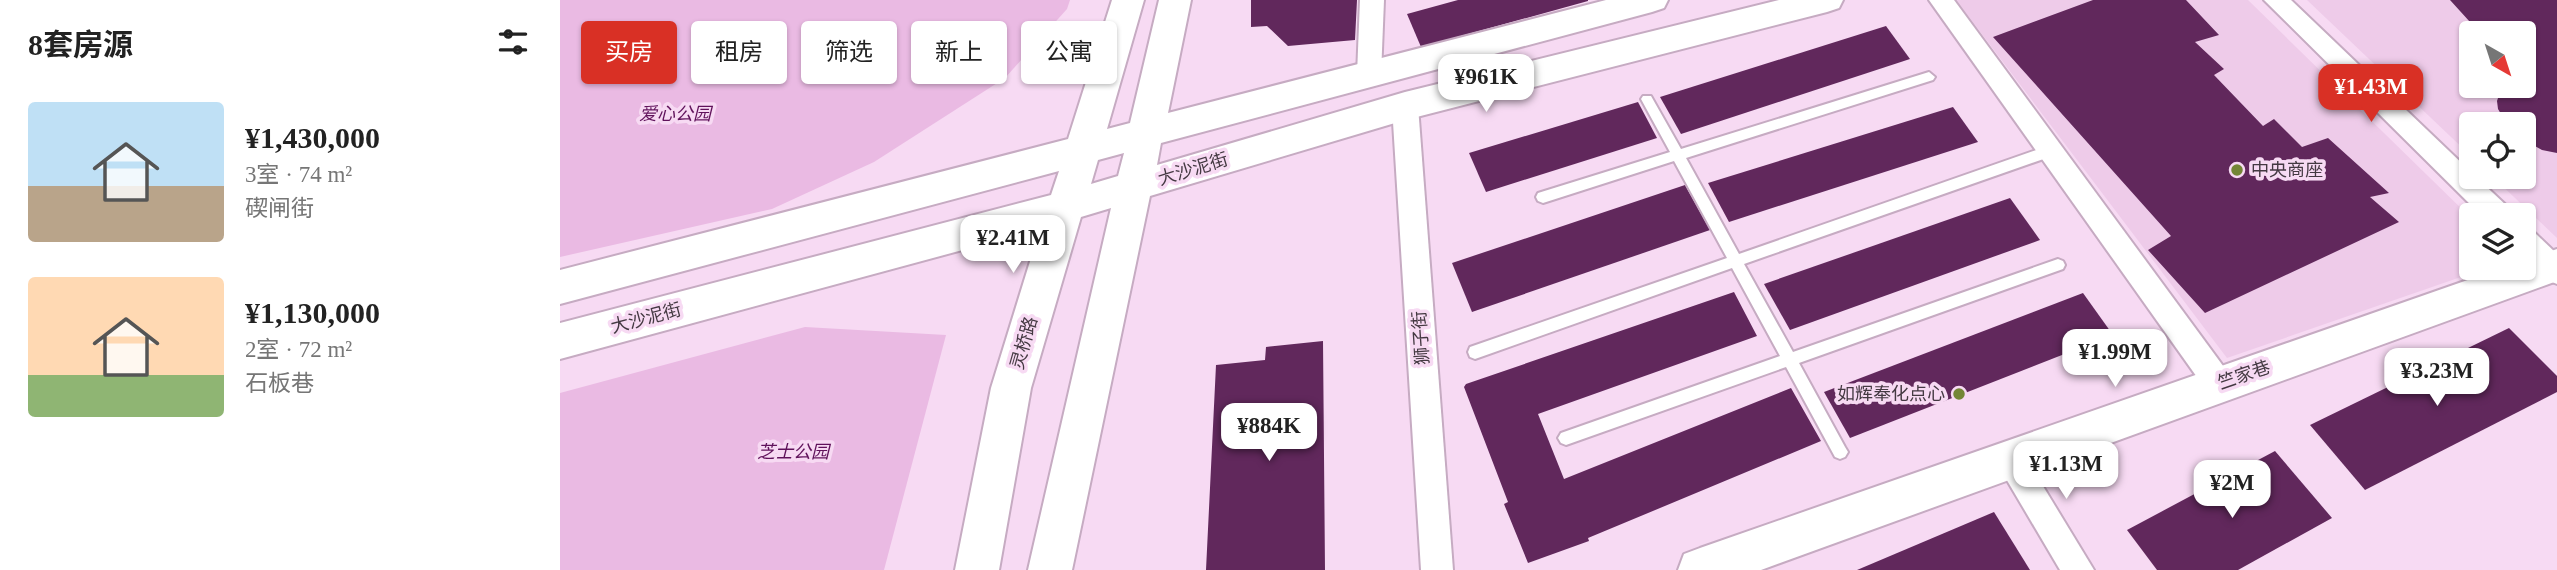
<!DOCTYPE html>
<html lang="zh">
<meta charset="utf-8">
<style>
:root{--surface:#fff;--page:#f2f2f2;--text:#222;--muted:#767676;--accent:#d93025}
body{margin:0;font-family:"Times New Roman","Noto Sans SC",serif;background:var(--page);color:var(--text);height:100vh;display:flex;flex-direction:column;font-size:26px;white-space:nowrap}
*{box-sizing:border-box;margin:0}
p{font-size:23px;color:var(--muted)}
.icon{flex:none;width:38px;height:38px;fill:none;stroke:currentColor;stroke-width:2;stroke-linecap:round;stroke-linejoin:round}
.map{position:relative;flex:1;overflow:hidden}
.side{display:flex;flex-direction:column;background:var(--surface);width:560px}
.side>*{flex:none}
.top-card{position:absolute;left:21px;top:21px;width:665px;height:63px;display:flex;gap:14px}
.needle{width:46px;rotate:141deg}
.tools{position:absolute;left:1899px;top:21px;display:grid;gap:14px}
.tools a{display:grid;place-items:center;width:77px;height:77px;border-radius:7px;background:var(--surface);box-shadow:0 2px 5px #0004;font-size:35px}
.price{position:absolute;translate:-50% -60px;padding:0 16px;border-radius:14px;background:#fff;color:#222;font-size:23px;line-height:46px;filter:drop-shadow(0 2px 4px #0008)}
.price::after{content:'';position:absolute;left:50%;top:42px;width:21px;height:16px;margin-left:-10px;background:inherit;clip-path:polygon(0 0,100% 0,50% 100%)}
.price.current{background:var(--accent);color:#fff}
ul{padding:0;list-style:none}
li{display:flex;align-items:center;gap:21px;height:175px;padding:0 28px}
li span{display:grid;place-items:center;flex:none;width:196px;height:140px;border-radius:7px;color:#555}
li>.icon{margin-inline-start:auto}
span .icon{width:84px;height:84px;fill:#fffc;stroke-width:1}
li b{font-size:30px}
h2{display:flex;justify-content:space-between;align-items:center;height:84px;padding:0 28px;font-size:30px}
.tag{padding:0 24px;border-radius:7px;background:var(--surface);box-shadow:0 2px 5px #0004;font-size:24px;line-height:63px}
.tag.current{background:var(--accent);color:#fff}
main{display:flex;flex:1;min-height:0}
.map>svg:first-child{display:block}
.built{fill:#eecbe9;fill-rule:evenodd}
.green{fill:#eabae3}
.building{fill:#61285c}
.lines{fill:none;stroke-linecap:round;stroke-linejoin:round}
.lane-casing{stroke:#c6abc2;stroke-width:4}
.street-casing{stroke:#c6abc2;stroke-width:4}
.secondary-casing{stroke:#c6abc2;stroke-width:4}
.lane{fill:#fff;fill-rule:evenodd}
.street{fill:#fff;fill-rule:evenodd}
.secondary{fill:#fff;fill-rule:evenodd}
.poi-dot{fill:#738636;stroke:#f7daf3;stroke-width:2.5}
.labels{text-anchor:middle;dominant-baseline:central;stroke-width:7;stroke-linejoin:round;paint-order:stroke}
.park-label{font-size:18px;font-style:italic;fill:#60125b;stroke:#f7daf3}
.street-label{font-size:18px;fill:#443942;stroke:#f7daf3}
.poi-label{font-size:18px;fill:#443942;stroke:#f7daf3;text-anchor:start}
</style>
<main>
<section class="side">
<h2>8套房源<svg class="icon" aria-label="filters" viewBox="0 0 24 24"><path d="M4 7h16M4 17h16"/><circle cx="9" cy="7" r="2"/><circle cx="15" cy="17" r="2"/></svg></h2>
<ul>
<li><span style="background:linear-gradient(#bfe0f5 60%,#b9a48a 0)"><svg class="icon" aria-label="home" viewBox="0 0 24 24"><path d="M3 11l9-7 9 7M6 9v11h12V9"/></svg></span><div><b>¥1,430,000</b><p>3室 · 74 m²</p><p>碶闸街</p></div></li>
<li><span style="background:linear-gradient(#ffd9b3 70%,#8fb573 0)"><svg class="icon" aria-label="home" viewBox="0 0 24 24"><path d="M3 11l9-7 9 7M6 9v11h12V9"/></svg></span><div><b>¥1,130,000</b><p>2室 · 72 m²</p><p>石板巷</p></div></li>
</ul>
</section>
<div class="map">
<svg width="1997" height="570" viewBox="0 0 1997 570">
<rect width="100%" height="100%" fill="#f7daf3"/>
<g class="built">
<polygon points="1396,0 1688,0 1911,218 1911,268 1927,268 1667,358"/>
<path d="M1747 0H1997V238L1933 177H1964V124H1911V156ZM1911 33H1964V86H1911Z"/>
</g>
<g class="green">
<polygon points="0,0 510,0 507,9 445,78 314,162 212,209 0,257"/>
<polygon points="245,327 386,335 324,570 0,570 0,393"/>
</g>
<g class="building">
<polygon points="691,0 797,0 795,40 728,46 707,26 691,27"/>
<polygon points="898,0 1028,0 1028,1 861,47 847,14"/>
<polygon points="1533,0 1626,0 1659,35 1635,42 1664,69 1654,75 1703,126 1714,119 1742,147 1768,138 1829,193 1810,197 1839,222 1645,313 1588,250 1611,236 1433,37"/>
<polygon points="1890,0 1997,0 1997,153 1982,150 1964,140 1964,124 1947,124 1938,109 1937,101 1942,86 1964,86 1964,33 1920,33"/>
<polygon points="1326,26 1350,59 1121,134 1100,97"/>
<polygon points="1078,102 1097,138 926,192 909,153"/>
<polygon points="1393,107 1418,142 1169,222 1148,183"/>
<polygon points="1125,185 1150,230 912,312 892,263"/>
<polygon points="1450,198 1480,240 1230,330 1204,284"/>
<polygon points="1174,292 1197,336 978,414 1004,479 1231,388 1261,441 1028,538 1029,541 968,563 944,504 948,502 904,387 906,384"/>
<polygon points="1523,293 1553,335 1290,438 1264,392"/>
<polygon points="1949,328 1997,376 1997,392 1805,490 1750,425"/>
<polygon points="763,341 765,570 646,570 656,365 705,360 706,347"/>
<polygon points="1715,451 1772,518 1678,570 1597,570 1567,530"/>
<polygon points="1434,512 1470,570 1297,570"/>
</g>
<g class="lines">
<g class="lane-casing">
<polygon id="lane" points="1369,72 1375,77 1373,80 1126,158 1179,254 1485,147 1495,147 1496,151 1495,155 1184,264 1233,352 1498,259 1503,261 1505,265 1503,269 1239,363 1285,447 1288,452 1285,457 1280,459 1275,457 1226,367 1006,445 1001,443 998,438 1001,433 1220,356 1172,268 915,359 910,357 908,352 910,347 1167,258 1114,161 983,203 978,201 976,197 978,193 1110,152 1081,99 1083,96 1091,96 1121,149"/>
</g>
<g class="street-casing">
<g id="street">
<polygon points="800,0 824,0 821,75 818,82 809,85 800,82 797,75"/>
<polygon points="1369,0 1394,0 1669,374 1674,384 1669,394 1659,397 1649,394"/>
<polygon points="1704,0 1731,0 1911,172 1911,177 1916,177 1948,207 1951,215 1921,215"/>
<polygon points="845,96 854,99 858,106 893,570 861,570 832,106 836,99"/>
<polygon points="1964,228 1974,232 1997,254 1997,284 1987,280 1964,257"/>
<polygon points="1450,445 1461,450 1534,570 1500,570 1435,460 1439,450"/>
</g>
</g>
<g class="secondary-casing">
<g id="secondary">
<path d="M552 0H584L547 129 570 123 599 0H631L608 113 1046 0H1108L1104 8 1092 12 601 143 597 165 845 92 1219 0H1283L1279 8 1267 12 845 120 590 196 512 570H468L551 208 521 217 471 388 439 570H395L431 388 480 229 0 359V323L491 195 499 171 0 304V270L508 139ZM564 153 558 176 531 184 538 160Z"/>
<polygon points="1997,249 1997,281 1201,570 1118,570 1124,554 1140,548 1942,268 1964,268 1964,260"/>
</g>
</g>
<use href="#lane" class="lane"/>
<use href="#street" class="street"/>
<use href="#secondary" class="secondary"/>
</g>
<g class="poi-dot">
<circle cx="1677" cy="170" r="7"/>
<circle cx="1399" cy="394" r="7"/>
</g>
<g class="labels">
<g class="park-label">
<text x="115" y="114">爱心公园</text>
<text x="233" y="452">芝士公园</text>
</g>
<g class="street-label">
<text transform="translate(633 169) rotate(-17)">大沙泥街</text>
<text transform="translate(86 318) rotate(-15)">大沙泥街</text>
<text transform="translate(861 338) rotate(-94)">狮子街</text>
<text transform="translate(464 343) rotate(-74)">灵桥路</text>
<text transform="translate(1684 375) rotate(-19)">竺家巷</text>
</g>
<g class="poi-label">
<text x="1691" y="170">中央商座</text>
<text x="1385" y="394" text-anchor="end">如辉奉化点心</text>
</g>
</g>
</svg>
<div class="tools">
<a><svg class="needle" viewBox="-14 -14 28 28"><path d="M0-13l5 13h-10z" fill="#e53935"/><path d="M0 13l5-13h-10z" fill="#767676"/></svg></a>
<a><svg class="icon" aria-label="locate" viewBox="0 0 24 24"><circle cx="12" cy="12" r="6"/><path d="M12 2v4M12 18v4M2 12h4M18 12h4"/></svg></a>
<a><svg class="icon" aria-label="layers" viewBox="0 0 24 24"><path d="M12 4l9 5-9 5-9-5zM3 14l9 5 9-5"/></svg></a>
</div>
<b class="price" style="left:926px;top:114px">¥961K</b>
<b class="price current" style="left:1811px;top:124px">¥1.43M</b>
<b class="price" style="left:453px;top:275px">¥2.41M</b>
<b class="price" style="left:1555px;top:389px">¥1.99M</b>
<b class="price" style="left:1877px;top:408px">¥3.23M</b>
<b class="price" style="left:709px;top:463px">¥884K</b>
<b class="price" style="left:1506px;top:501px">¥1.13M</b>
<b class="price" style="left:1672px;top:520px">¥2M</b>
<div class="top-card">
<a class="tag current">买房</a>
<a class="tag">租房</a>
<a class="tag">筛选</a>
<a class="tag">新上</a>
<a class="tag">公寓</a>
</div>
</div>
</main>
